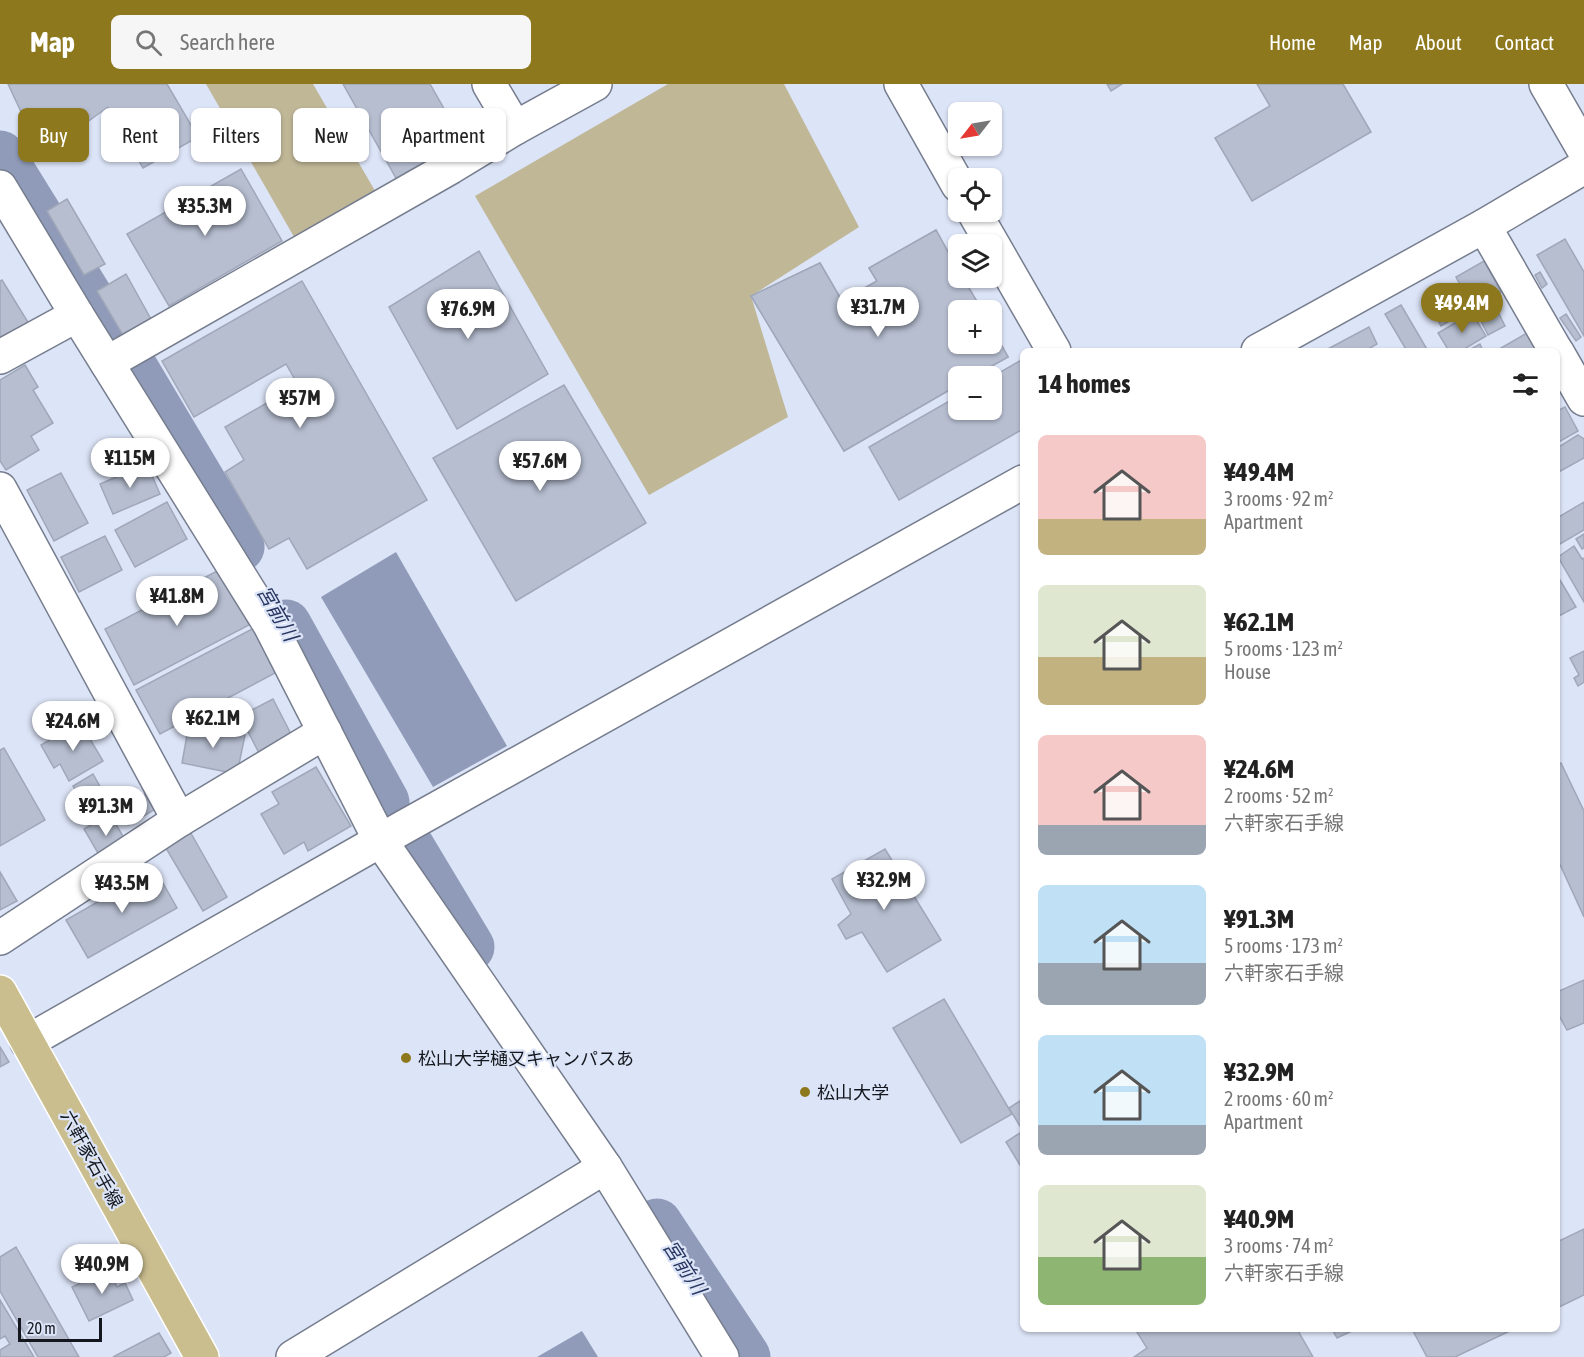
<!DOCTYPE html>
<meta charset="utf-8">
<style>
:root{--surface:#fff;--page:#f6f6f6;--text:#222;--muted:#767676;--accent:#8e781d}
body{margin:0;font-family:"Asap Condensed","Noto Sans JP",sans-serif;background:var(--page);color:var(--text);height:100vh;display:flex;flex-direction:column;font-size:22px;white-space:nowrap}
*{box-sizing:border-box;margin:0}
p{font-size:20px;color:var(--muted)}
.icon{flex:none;width:33px;height:33px;fill:none;stroke:currentColor;stroke-width:2;stroke-linecap:round;stroke-linejoin:round}
.map{position:relative;flex:1;overflow:hidden}
.drawer{position:absolute;left:1020px;top:264px;width:540px;height:984px;display:flex;flex-direction:column;background:var(--surface);border-radius:9px;box-shadow:0 2px 4px #0004}
.drawer>*{flex:none}
.guide{position:absolute;left:18px;top:24px;width:570px;height:54px;display:flex;gap:12px}
.needle{width:39px;rotate:239deg}
.buttons{position:absolute;left:948px;top:18px;display:grid;gap:12px}
.buttons a{display:grid;place-items:center;width:54px;height:54px;border-radius:9px;background:var(--surface);box-shadow:0 2px 4px #0004;font-size:30px}
.scale{position:absolute;left:18px;bottom:15px;width:84px;box-sizing:border-box;padding-left:6px;border:3px solid #14171d;border-top:0;font-size:16px;line-height:21px;white-space:nowrap;color:#14171d;-webkit-text-stroke:4px #dce4f7;paint-order:stroke}
.price{position:absolute;translate:-50% -51px;padding:0 14px;border-radius:21px;background:#fff;color:#222;font-size:20px;line-height:39px;filter:drop-shadow(0 2px 3px #0008)}
.price::after{content:'';position:absolute;left:50%;top:36px;width:18px;height:14px;margin-left:-9px;background:inherit;clip-path:polygon(0 0,100% 0,50% 100%)}
.price.current{background:var(--accent);color:#fff}
ul{padding:0;list-style:none}
li{display:flex;align-items:center;gap:18px;height:150px;padding:0 18px}
li span{display:grid;place-items:center;flex:none;width:168px;height:120px;border-radius:9px;color:#555}
li>.icon{margin-inline-start:auto}
span .icon{width:72px;height:72px;fill:#fffc;stroke-width:1}
li b{font-size:26px}
h2{display:flex;justify-content:space-between;align-items:center;height:72px;padding:0 18px;font-size:26px}
.pill{padding:0 21px;border-radius:9px;background:var(--surface);box-shadow:0 2px 4px #0004;font-size:21px;line-height:54px}
.pill.current{background:var(--accent);color:#fff}
header{display:flex;align-items:center;gap:36px;box-sizing:border-box;height:84px;padding:0 30px;background:var(--accent);color:#fff}
header strong{font-size:28px}
nav{display:flex;gap:33px;margin-inline-start:auto;font-size:21px}
.search{width:420px;height:54px;background:var(--page);display:flex;align-items:center;gap:15px;box-sizing:border-box;padding:0 21px;border-radius:9px;color:var(--muted);font-size:22px}
.map>svg:first-child{display:block}
.green{fill:#c0b797}
.water{fill:#909bb9}
.lines{fill:none;stroke-linecap:round;stroke-linejoin:round}
.river{stroke:#909bb9;stroke-width:51}
.building{fill:#b6bed0;stroke:#a0a7b9;stroke-width:1.5;fill-rule:evenodd}
.minor-casing{stroke:#767d8e;stroke-width:36}
.major-casing{stroke:#fff;stroke-width:36}
.minor{stroke:#fff;stroke-width:33}
.major{stroke:#cabe8f;stroke-width:33}
.poi-dot{fill:#8e781d;stroke:#dce4f7;stroke-width:2}
.labels{text-anchor:middle;dominant-baseline:central;stroke-width:4.5;stroke-linejoin:round;paint-order:stroke}
.poi-label{font-size:18px;fill:#14171d;stroke:#dce4f7;text-anchor:start}
.street-label{font-size:18px;fill:#14171d;stroke:#dce4f7}
.water-label{font-size:20px;font-style:italic;fill:#283660;stroke:#dce4f7}
</style>
<header>
<strong>Map</strong>
<div class="search"><svg class="icon" aria-label="search" viewBox="0 0 24 24"><circle cx="10" cy="10" r="6"/><path d="M15 15l6 6"/></svg>Search here</div>
<nav><a>Home</a><a>Map</a><a>About</a><a>Contact</a></nav>
</header>
<div class="map">
<svg width="1584" height="1273" viewBox="0 0 1584 1273">
<rect width="100%" height="100%" fill="#dce4f7"/>
<g class="green">
<polygon points="206,0 313,0 378,112 297,158"/>
<polygon points="668,0 784,0 859,143 751,212 788,333 649,411 475,112"/>
</g>
<g class="water">
<polygon points="396,468 507,662 433,703 321,513"/>
<polygon points="582,1247 598,1273 537,1273"/>
</g>
<g class="lines">
<g class="river">
<polyline points="0,72 117,261"/>
<polyline points="130,280 239,463"/>
<polyline points="286,541 384,718"/>
<polyline points="409,763 469,863"/>
<polyline points="657,1140 745,1273"/>
</g>
</g>
<g class="building">
<polygon points="8,0 167,0 198,53 143,84 108,23 47,67 24,34"/>
<polygon points="343,0 430,0 467,65 401,103"/>
<polygon points="1107,0 1122,0 1111,7"/>
<polygon points="1257,0 1343,0 1371,48 1252,117 1215,54 1270,22"/>
<polygon points="241,85 282,157 169,222 127,150"/>
<polygon points="67,115 105,180 84,191 47,127"/>
<path d="M936 146 958 186V194H963L982 226H958V260H992V244L1008 273 974 292H958V301L844 367 751 212 820 179 842 217 877 197 869 184ZM895 230 919 271 884 291 861 249Z"/>
<polygon points="936,146 958,186 958,194 963,194 982,226 958,226 958,260 992,260 992,244 1008,273 974,292 958,292 958,301 844,367 751,212 820,179 842,217 877,197 869,184"/>
<polygon points="1565,155 1584,188 1584,252 1537,171"/>
<polygon points="479,167 548,290 457,345 389,223"/>
<polygon points="1484,177 1501,208 1473,224 1456,193"/>
<polygon points="1540,188 1547,200 1542,204 1535,191"/>
<polygon points="126,190 152,237 124,253 97,207"/>
<polygon points="2,196 34,248 0,269 0,197"/>
<polygon points="302,197 427,416 307,485 289,454 269,465 225,388 244,376 225,343 298,301 286,280 194,333 162,277"/>
<polygon points="1456,200 1470,225 1441,242 1427,216"/>
<polygon points="1493,218 1505,242 1488,251 1476,227"/>
<polygon points="1401,221 1428,267 1407,267 1385,230"/>
<polygon points="1472,229 1486,252 1461,267 1449,267 1438,249"/>
<polygon points="1566,230 1581,253 1576,257 1560,234"/>
<polygon points="1369,243 1377,260 1365,267 1324,267"/>
<polygon points="1527,249 1536,263 1529,267 1503,267 1501,264"/>
<polygon points="1480,260 1483,267 1467,267"/>
<polygon points="1023,275 1023,345 899,416 869,363 958,312 958,326 992,326 992,293"/>
<polygon points="25,281 38,303 33,306 53,339 31,352 39,366 6,386 0,377 0,296"/>
<polygon points="564,301 646,439 516,517 433,374"/>
<polygon points="1565,323 1578,347 1557,359 1557,327"/>
<polygon points="1578,351 1584,355 1584,374 1557,389 1557,364"/>
<polygon points="147,380 160,410 113,430 100,400"/>
<polygon points="61,389 88,439 54,457 27,406"/>
<polygon points="167,418 187,455 135,483 115,446"/>
<polygon points="1584,418 1584,446 1560,460 1557,454 1557,434"/>
<polygon points="1584,450 1584,464 1582,465 1576,455"/>
<polygon points="105,452 122,486 79,508 61,473"/>
<polygon points="1574,462 1582,475 1584,474 1584,518 1558,473"/>
<polygon points="221,485 249,541 134,601 105,545"/>
<polygon points="1557,491 1576,523 1557,533"/>
<polygon points="254,544 277,588 160,650 136,606"/>
<polygon points="1584,567 1584,598 1578,602 1574,594 1579,591 1570,574"/>
<polygon points="273,615 293,654 260,671 240,632"/>
<polygon points="80,638 103,677 69,697 60,680 54,684 41,661"/>
<polygon points="189,640 245,651 237,690 182,679"/>
<polygon points="4,664 45,736 0,762 0,666"/>
<polygon points="1561,679 1584,727 1584,833 1557,774 1557,681"/>
<polygon points="316,683 351,742 308,767 304,758 284,770 261,730 279,720 272,708"/>
<polygon points="93,690 110,720 90,732 73,702"/>
<polygon points="145,710 154,726 128,741 119,726"/>
<polygon points="110,730 128,761 102,776 84,745"/>
<polygon points="188,744 227,813 203,827 163,759"/>
<polygon points="885,765 941,856 887,888 862,848 846,855 838,841 851,830 832,795"/>
<polygon points="155,785 177,824 88,874 66,836"/>
<polygon points="0,788 17,817 0,826"/>
<polygon points="1584,896 1584,939 1567,946 1557,928 1557,908"/>
<polygon points="944,915 1012,1030 961,1059 893,944"/>
<polygon points="0,963 9,978 0,983"/>
<polygon points="1023,1015 1023,1047 1009,1024"/>
<polygon points="1023,1047 1023,1086 1006,1058"/>
<polygon points="1584,1145 1584,1211 1557,1224 1557,1158"/>
<polygon points="16,1163 79,1273 38,1273 0,1207 0,1173"/>
<polygon points="112,1184 118,1195 114,1197 117,1203 125,1199 133,1216 89,1237 72,1203"/>
<polygon points="0,1216 34,1273 0,1273 0,1266 10,1260 5,1252 0,1255"/>
<polygon points="1135,1245 1297,1245 1313,1273 1134,1273 1147,1264"/>
<polygon points="1332,1245 1356,1245 1337,1254"/>
<polygon points="1412,1245 1514,1245 1455,1273 1427,1273"/>
<polygon points="159,1249 171,1269 164,1273 113,1273"/>
</g>
<g class="lines">
<g class="minor-casing">
<g id="minor">
<polyline points="489,0 515,44"/>
<polyline points="901,0 958,101"/>
<polyline points="1546,0 1584,66"/>
<polyline points="0,103 77,231 270,541 380,756 605,1083 722,1273"/>
<polyline points="974,128 1054,267"/>
<polyline points="1484,142 1556,267"/>
<polyline points="1258,267 1484,142 1584,83"/>
<polyline points="1557,268 1584,315"/>
<polyline points="0,273 77,231"/>
<polyline points="107,279 451,83 515,44 595,0"/>
<polyline points="0,405 179,736"/>
<polyline points="0,854 179,736 325,648"/>
<polyline points="27,958 404,743 1023,398"/>
<polyline points="293,1273 605,1083"/>
</g>
</g>
<g class="major-casing">
<polyline id="major" points="0,908 202,1273"/>
</g>
<use href="#minor" class="minor"/>
<use href="#major" class="major"/>
</g>
<g class="poi-dot">
<circle cx="406" cy="974" r="6"/>
<circle cx="805" cy="1008" r="6"/>
</g>
<g class="labels">
<g class="poi-label">
<text x="418" y="974">松山大学樋又キャンパスあ</text>
<text x="817" y="1008">松山大学</text>
</g>
<g class="street-label">
<text transform="translate(92 1075) rotate(61)">六軒家石手線</text>
</g>
<g class="water-label">
<text transform="translate(278 529) rotate(60)">宮前川</text>
<text transform="translate(685 1183) rotate(57)">宮前川</text>
</g>
</g>
</svg>
<div class="buttons">
<a><svg class="needle" viewBox="-14 -14 28 28"><path d="M0-13l5 13h-10z" fill="#e53935"/><path d="M0 13l5-13h-10z" fill="#767676"/></svg></a>
<a><svg class="icon" aria-label="locate" viewBox="0 0 24 24"><circle cx="12" cy="12" r="6"/><path d="M12 2v4M12 18v4M2 12h4M18 12h4"/></svg></a>
<a><svg class="icon" aria-label="layers" viewBox="0 0 24 24"><path d="M12 4l9 5-9 5-9-5zM3 14l9 5 9-5"/></svg></a>
<a>+</a>
<a>−</a>
</div>
<div class="scale">20 m</div>
<b class="price" style="left:205px;top:153px">¥35.3M</b>
<b class="price current" style="left:1462px;top:250px">¥49.4M</b>
<b class="price" style="left:878px;top:254px">¥31.7M</b>
<b class="price" style="left:468px;top:256px">¥76.9M</b>
<b class="price" style="left:300px;top:345px">¥57M</b>
<b class="price" style="left:130px;top:405px">¥115M</b>
<b class="price" style="left:540px;top:408px">¥57.6M</b>
<b class="price" style="left:177px;top:543px">¥41.8M</b>
<b class="price" style="left:213px;top:665px">¥62.1M</b>
<b class="price" style="left:73px;top:668px">¥24.6M</b>
<b class="price" style="left:106px;top:753px">¥91.3M</b>
<b class="price" style="left:884px;top:827px">¥32.9M</b>
<b class="price" style="left:122px;top:830px">¥43.5M</b>
<b class="price" style="left:102px;top:1211px">¥40.9M</b>
<div class="guide">
<a class="pill current">Buy</a>
<a class="pill">Rent</a>
<a class="pill">Filters</a>
<a class="pill">New</a>
<a class="pill">Apartment</a>
</div>
<section class="drawer">
<h2>14 homes<svg class="icon" aria-label="filters" viewBox="0 0 24 24"><path d="M4 7h16M4 17h16"/><circle cx="9" cy="7" r="2"/><circle cx="15" cy="17" r="2"/></svg></h2>
<ul>
<li><span style="background:linear-gradient(#f6c9c9 70%,#c2b280 0)"><svg class="icon" aria-label="home" viewBox="0 0 24 24"><path d="M3 11l9-7 9 7M6 9v11h12V9"/></svg></span><div><b>¥49.4M</b><p>3 rooms · 92 m²</p><p>Apartment</p></div></li>
<li><span style="background:linear-gradient(#dfe7d0 60%,#c2b280 0)"><svg class="icon" aria-label="home" viewBox="0 0 24 24"><path d="M3 11l9-7 9 7M6 9v11h12V9"/></svg></span><div><b>¥62.1M</b><p>5 rooms · 123 m²</p><p>House</p></div></li>
<li><span style="background:linear-gradient(#f6c9c9 75%,#9aa5b1 0)"><svg class="icon" aria-label="home" viewBox="0 0 24 24"><path d="M3 11l9-7 9 7M6 9v11h12V9"/></svg></span><div><b>¥24.6M</b><p>2 rooms · 52 m²</p><p>六軒家石手線</p></div></li>
<li><span style="background:linear-gradient(#bfe0f5 65%,#9aa5b1 0)"><svg class="icon" aria-label="home" viewBox="0 0 24 24"><path d="M3 11l9-7 9 7M6 9v11h12V9"/></svg></span><div><b>¥91.3M</b><p>5 rooms · 173 m²</p><p>六軒家石手線</p></div></li>
<li><span style="background:linear-gradient(#bfe0f5 75%,#9aa5b1 0)"><svg class="icon" aria-label="home" viewBox="0 0 24 24"><path d="M3 11l9-7 9 7M6 9v11h12V9"/></svg></span><div><b>¥32.9M</b><p>2 rooms · 60 m²</p><p>Apartment</p></div></li>
<li><span style="background:linear-gradient(#dfe7d0 60%,#8fb573 0)"><svg class="icon" aria-label="home" viewBox="0 0 24 24"><path d="M3 11l9-7 9 7M6 9v11h12V9"/></svg></span><div><b>¥40.9M</b><p>3 rooms · 74 m²</p><p>六軒家石手線</p></div></li>
</ul>
</section>
</div>
